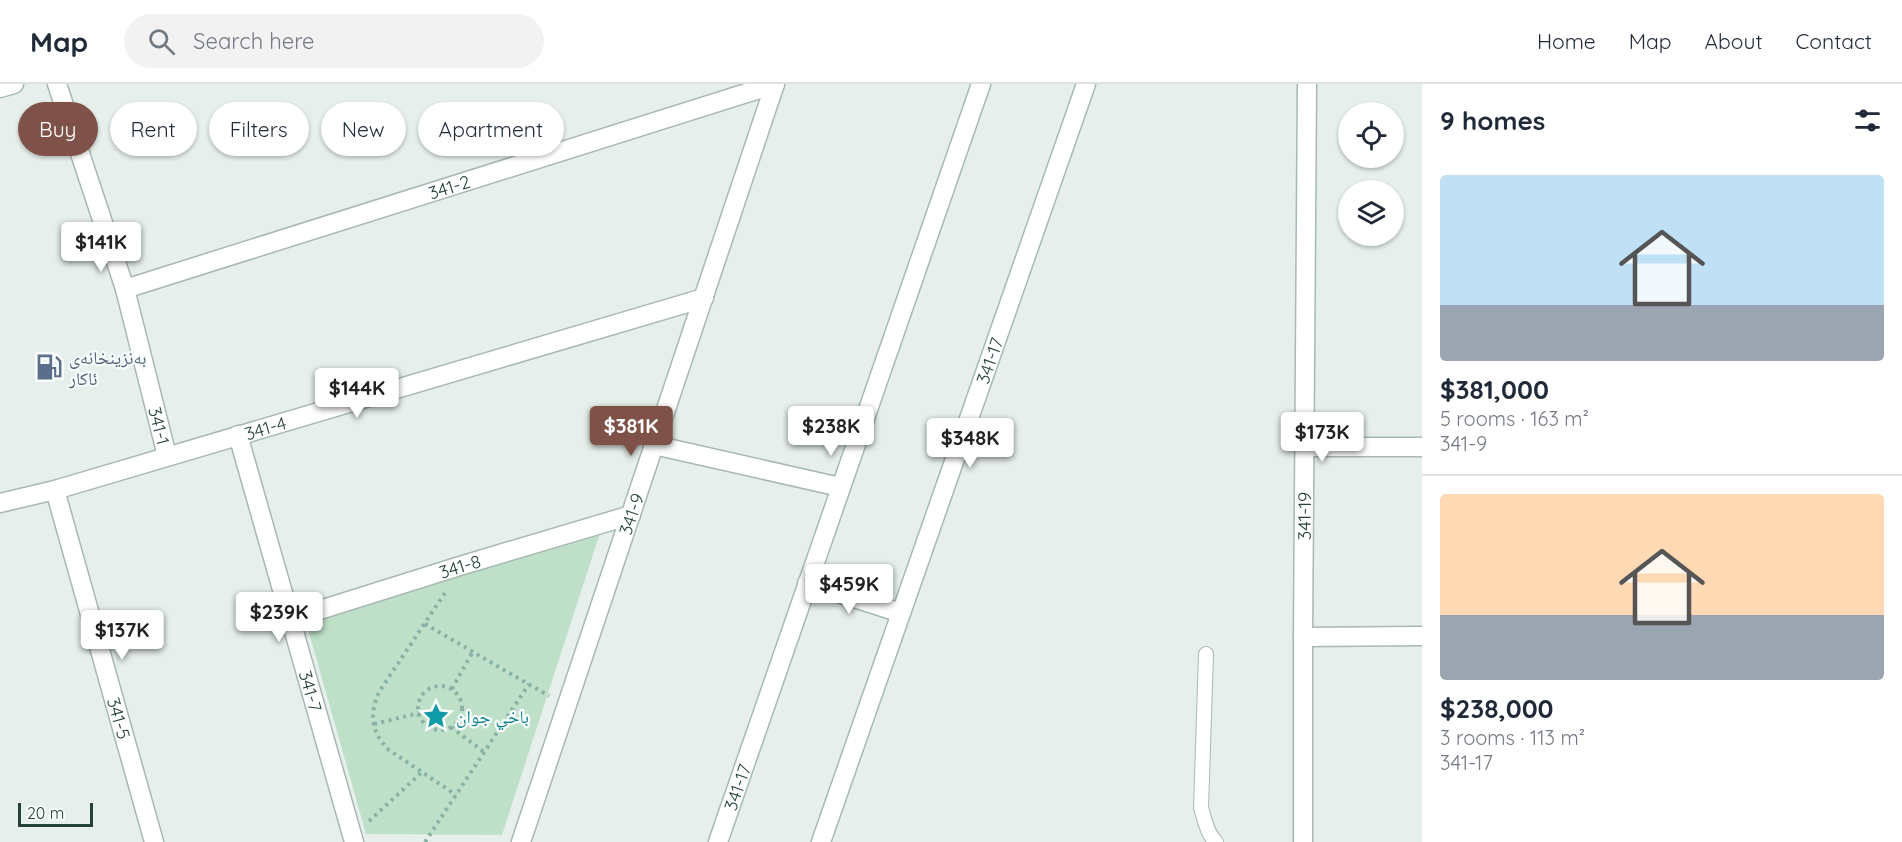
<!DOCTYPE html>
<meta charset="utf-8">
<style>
:root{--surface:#fff;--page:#f2f2f3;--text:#1f2937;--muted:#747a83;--line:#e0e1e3;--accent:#7f5249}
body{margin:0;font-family:Quicksand,"Noto Naskh Arabic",sans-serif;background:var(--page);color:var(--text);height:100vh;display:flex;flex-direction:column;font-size:22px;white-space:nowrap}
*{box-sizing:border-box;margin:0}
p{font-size:20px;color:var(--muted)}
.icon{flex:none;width:33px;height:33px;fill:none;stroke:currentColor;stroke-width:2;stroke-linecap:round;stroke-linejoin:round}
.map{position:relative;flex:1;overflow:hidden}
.sheet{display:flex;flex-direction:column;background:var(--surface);width:480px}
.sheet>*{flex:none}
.guide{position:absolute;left:18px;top:18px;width:570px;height:54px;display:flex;gap:12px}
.buttons{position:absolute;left:1338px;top:18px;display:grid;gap:12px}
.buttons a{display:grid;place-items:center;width:66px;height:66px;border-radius:50%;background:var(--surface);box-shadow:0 2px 4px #0004;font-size:30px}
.scale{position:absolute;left:18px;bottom:15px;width:75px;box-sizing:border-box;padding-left:6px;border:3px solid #24423a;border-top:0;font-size:16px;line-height:21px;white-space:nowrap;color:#24423a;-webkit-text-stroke:4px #f7fbf9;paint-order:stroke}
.price{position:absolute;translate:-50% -51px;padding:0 14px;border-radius:6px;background:#fff;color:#222;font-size:20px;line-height:39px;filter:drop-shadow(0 2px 3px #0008)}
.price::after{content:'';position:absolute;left:50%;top:36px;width:18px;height:14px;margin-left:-9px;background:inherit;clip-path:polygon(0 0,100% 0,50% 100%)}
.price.selected{background:var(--accent);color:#fff}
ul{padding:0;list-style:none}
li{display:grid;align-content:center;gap:12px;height:318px;padding:0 18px}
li+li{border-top:2px solid var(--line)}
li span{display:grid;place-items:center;height:186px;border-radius:6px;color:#555}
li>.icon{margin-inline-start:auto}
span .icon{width:108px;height:108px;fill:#fffc;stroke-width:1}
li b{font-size:26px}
h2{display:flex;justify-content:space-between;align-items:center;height:72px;padding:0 18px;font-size:26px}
.tag{padding:0 21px;border-radius:27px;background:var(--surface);box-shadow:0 2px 4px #0004;font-size:21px;line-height:54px}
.tag.selected{background:var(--accent);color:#fff}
header{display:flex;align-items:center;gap:36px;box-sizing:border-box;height:84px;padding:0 30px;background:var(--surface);border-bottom:2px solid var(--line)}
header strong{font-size:28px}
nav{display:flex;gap:33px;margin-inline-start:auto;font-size:21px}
.search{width:420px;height:54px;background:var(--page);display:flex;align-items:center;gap:15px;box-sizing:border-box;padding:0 21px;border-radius:33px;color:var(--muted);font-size:22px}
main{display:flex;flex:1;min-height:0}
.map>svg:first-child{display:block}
.green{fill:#bfe0c8}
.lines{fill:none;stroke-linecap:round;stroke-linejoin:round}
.lane-casing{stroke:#a8b8b2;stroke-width:16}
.street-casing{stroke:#a8b8b2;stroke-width:21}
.secondary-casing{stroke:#a4bbb3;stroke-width:21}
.path{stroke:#86b3a5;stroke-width:4;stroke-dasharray:3 4.5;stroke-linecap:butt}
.lane{stroke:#fff;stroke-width:14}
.street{stroke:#fff;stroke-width:18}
.secondary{stroke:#fff;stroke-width:18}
.labels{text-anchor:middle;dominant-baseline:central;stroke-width:4.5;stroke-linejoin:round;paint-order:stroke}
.street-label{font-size:18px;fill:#24423a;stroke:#f7fbf9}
.service-label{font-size:18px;fill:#4e5e75;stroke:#f7fbf9;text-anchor:start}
.culture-label{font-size:18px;fill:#0d838f;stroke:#f7fbf9;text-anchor:start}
</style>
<header>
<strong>Map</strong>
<div class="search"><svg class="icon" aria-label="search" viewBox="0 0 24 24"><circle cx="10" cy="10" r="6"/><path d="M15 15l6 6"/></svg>Search here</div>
<nav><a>Home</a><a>Map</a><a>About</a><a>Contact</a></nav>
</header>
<main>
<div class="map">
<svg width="1422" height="758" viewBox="0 0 1422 758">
<rect width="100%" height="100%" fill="#e6efeb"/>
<polygon class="green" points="600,449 502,751 366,750 306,538"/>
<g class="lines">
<g class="lane-casing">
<path id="lane" d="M1206 570 1201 724C1205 736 1207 750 1216 758"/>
</g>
<g class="street-casing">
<g id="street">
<path id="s1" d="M57 0 125 205 167 372"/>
<path id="s2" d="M125 205 775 0"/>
<path id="s3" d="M238 351 354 758"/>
<polyline points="654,361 840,403"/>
<polyline points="1304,363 1422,363"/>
<path id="s4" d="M55 406 154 758"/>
<path id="s5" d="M0 419 55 406 704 214"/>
<path id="s6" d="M291 535 463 481 631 431"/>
<polyline points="1303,553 1422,552"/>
<path id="s7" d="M521 758 775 0"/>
<path id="s8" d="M1303 758V553L1307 0"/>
</g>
</g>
<g class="secondary-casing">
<g id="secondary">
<polyline points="0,4 14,0"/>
<polyline points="807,499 901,529"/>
<path id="s9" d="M718 758 981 0"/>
<path id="s10" d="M821 758 1086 0"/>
</g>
</g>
<g class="path">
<path d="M445 509 379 608C369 631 371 648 389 666L456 711"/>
<polyline points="425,540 549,612"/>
<circle cx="440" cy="624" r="22"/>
<polyline points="452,605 473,567"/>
<polyline points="374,640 419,629"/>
<polyline points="451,643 484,668"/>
<polyline points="369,737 421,689"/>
<polyline points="425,758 529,600"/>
</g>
<use href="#lane" class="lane"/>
<use href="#street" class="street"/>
<use href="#secondary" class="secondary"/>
</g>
<defs>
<g id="fuel-bare" transform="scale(2.07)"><path d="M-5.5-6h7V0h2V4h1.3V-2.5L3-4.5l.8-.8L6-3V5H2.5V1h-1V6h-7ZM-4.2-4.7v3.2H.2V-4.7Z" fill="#5c6f8a" stroke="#f7fbf9" stroke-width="2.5" paint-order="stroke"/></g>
<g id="sight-bare" transform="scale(2.07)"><path d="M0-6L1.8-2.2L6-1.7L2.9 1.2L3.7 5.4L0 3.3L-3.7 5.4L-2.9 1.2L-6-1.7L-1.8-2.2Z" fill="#0f9aa8" stroke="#f7fbf9" stroke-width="2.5" paint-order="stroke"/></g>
</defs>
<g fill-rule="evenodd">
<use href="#fuel-bare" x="49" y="283"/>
<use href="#sight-bare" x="436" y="632"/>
</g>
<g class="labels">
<g class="street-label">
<text stroke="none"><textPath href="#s2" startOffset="340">341-2</textPath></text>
<text stroke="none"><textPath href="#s10" startOffset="510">341-17</textPath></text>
<text stroke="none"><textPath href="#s1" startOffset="357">341-1</textPath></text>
<text stroke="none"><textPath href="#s5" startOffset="276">341-4</textPath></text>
<text stroke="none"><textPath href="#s7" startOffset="346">341-9</textPath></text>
<text stroke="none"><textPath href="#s8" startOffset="326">341-19</textPath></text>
<text stroke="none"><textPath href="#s6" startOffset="177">341-8</textPath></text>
<text stroke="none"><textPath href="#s3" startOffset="266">341-7</textPath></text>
<text stroke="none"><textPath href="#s4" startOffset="237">341-5</textPath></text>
<text stroke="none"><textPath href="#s9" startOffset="58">341-17</textPath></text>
</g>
<g class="service-label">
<text x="69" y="273">بەنزینخانەی<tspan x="69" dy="21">ئاکار</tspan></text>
</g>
<g class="culture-label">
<text x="456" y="632">باخي جوان</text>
</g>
</g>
</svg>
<div class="buttons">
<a><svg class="icon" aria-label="locate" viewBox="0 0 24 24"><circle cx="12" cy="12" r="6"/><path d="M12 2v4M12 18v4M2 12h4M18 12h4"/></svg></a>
<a><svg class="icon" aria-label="layers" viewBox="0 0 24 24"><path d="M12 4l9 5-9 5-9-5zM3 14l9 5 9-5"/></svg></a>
</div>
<div class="scale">20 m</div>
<b class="price" style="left:101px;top:189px">$141K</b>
<b class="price" style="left:357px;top:335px">$144K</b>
<b class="price selected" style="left:631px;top:373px">$381K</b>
<b class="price" style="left:831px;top:373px">$238K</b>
<b class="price" style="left:1322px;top:379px">$173K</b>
<b class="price" style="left:970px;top:385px">$348K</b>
<b class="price" style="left:849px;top:531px">$459K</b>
<b class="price" style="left:279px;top:559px">$239K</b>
<b class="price" style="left:122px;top:577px">$137K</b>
<div class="guide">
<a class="tag selected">Buy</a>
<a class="tag">Rent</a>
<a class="tag">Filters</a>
<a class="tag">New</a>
<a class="tag">Apartment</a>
</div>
</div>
<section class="sheet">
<h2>9 homes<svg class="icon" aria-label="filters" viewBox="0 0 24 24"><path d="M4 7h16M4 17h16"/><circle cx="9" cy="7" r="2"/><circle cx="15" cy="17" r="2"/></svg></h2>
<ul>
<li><span style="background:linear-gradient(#bfe0f5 70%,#9aa5b1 0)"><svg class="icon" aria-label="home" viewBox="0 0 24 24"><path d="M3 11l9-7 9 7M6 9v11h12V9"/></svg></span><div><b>$381,000</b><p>5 rooms · 163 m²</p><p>341-9</p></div></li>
<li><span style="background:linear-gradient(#ffd9b3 65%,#9aa5b1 0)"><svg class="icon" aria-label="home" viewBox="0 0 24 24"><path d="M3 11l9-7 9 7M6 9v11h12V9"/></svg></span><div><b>$238,000</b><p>3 rooms · 113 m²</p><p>341-17</p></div></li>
</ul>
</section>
</main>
